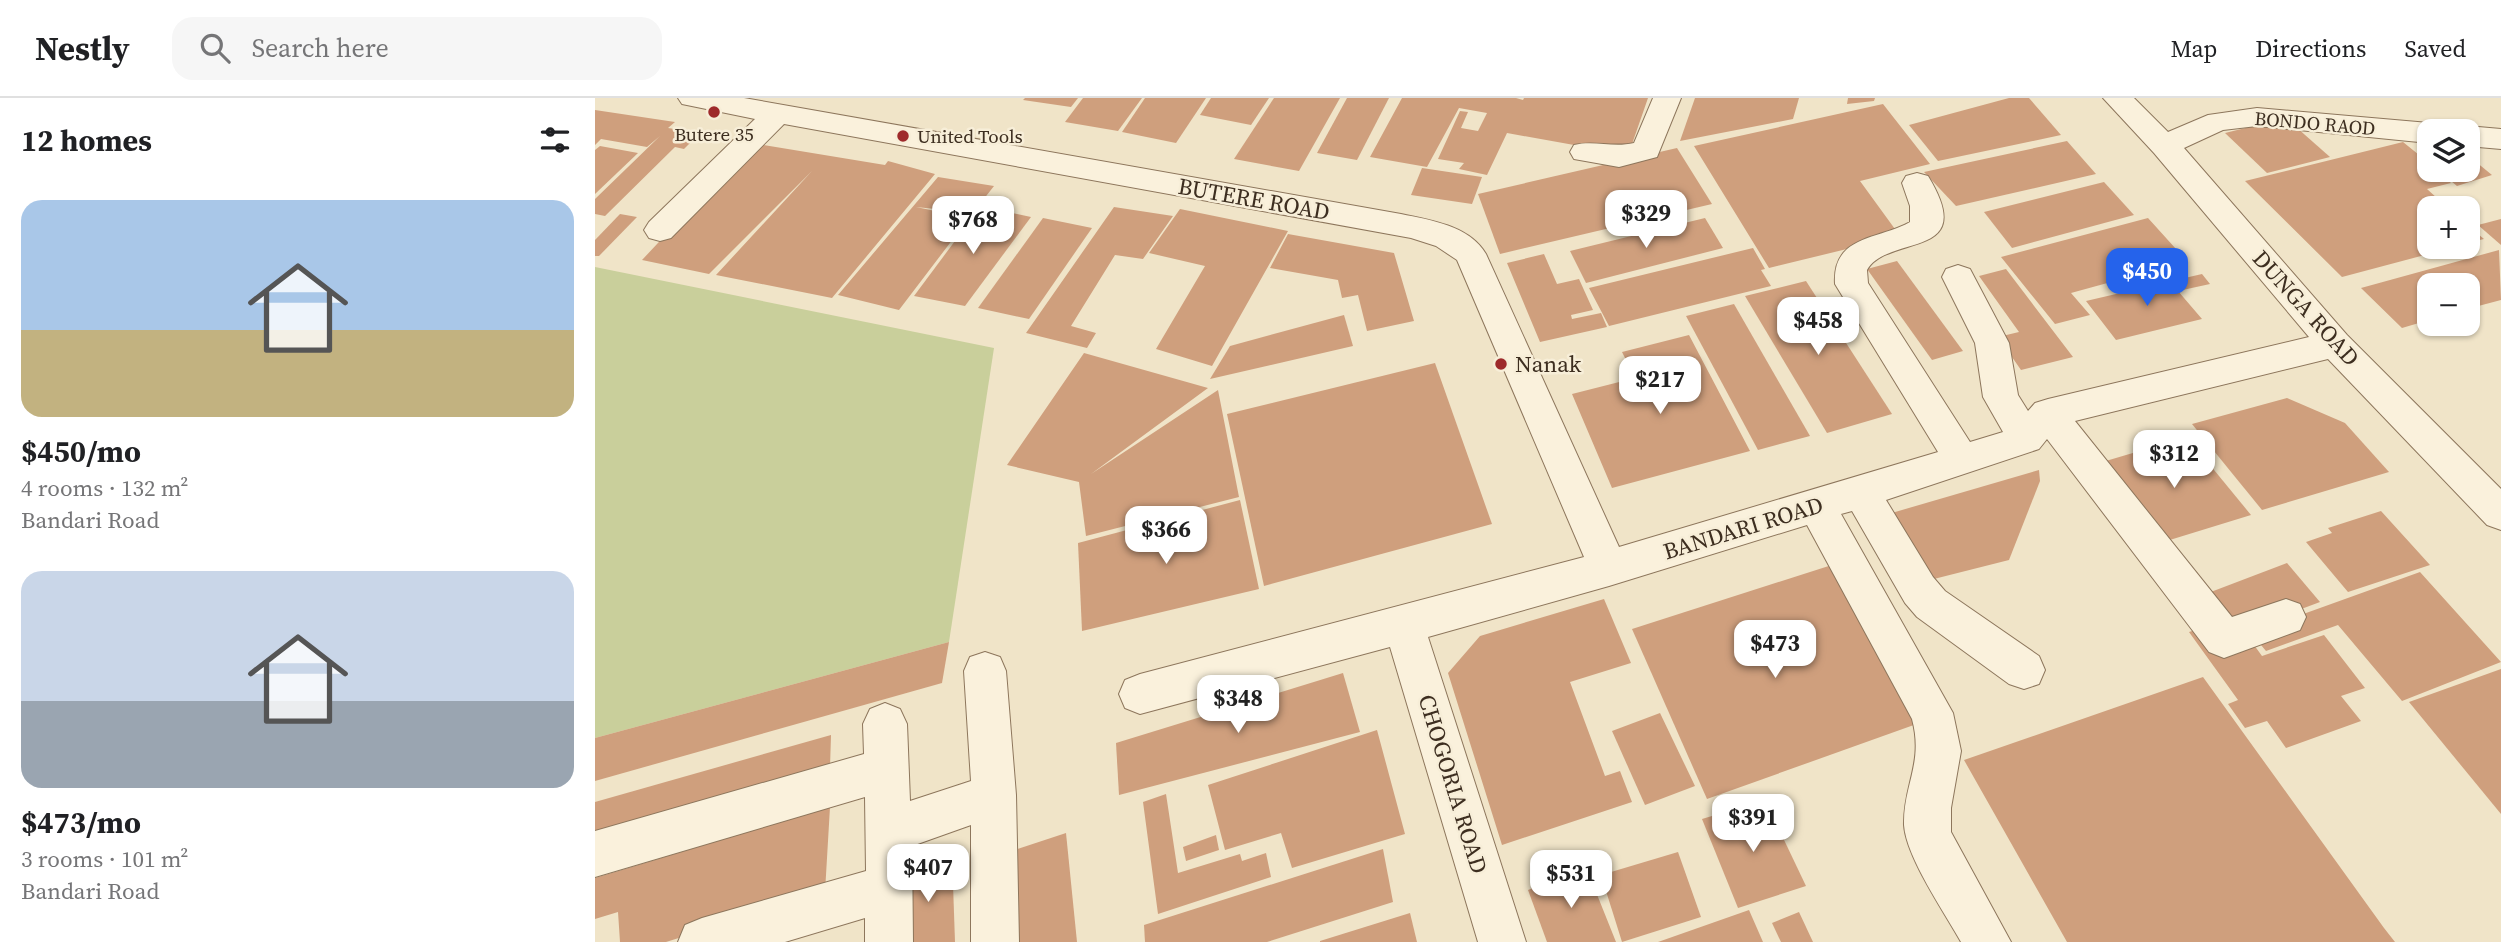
<!DOCTYPE html>
<meta charset="utf-8">
<style>
:root{--surface:#fff;--page:#f6f6f6;--text:#202124;--muted:#757577;--line:#e0e0e0;--accent:#2563eb}
body{margin:0;font-family:"Source Serif 4",serif;background:var(--page);color:var(--text);height:100vh;display:flex;flex-direction:column;font-size:26px;white-space:nowrap}
*{box-sizing:border-box;margin:0}
p{font-size:23px;color:var(--muted)}
.icon{flex:none;width:38px;height:38px;fill:none;stroke:currentColor;stroke-width:2;stroke-linecap:round;stroke-linejoin:round}
.map{position:relative;flex:1;overflow:hidden}
.details{display:flex;flex-direction:column;background:var(--surface);width:595px}
.details>*{flex:none}
.fabs{position:absolute;left:1822px;top:21px;display:grid;gap:14px}
.fabs a{display:grid;place-items:center;width:63px;height:63px;border-radius:14px;background:var(--surface);box-shadow:0 2px 5px #0004;font-size:35px}
.price{position:absolute;translate:-50% -60px;padding:0 16px;border-radius:14px;background:#fff;color:#222;font-size:23px;line-height:46px;filter:drop-shadow(0 2px 4px #0008)}
.price::after{content:'';position:absolute;left:50%;top:42px;width:21px;height:16px;margin-left:-10px;background:inherit;clip-path:polygon(0 0,100% 0,50% 100%)}
.price.active{background:var(--accent);color:#fff}
ul{padding:0;list-style:none}
li{display:grid;align-content:center;gap:14px;height:371px;padding:0 21px}
li span{display:grid;place-items:center;height:217px;border-radius:21px;color:#555}
li>.icon{margin-inline-start:auto}
span .icon{width:126px;height:126px;fill:#fffc;stroke-width:1}
li b{font-size:30px}
h2{display:flex;justify-content:space-between;align-items:center;height:84px;padding:0 21px;font-size:30px}
header{display:flex;align-items:center;gap:42px;box-sizing:border-box;height:98px;padding:0 35px;background:var(--surface);border-bottom:2px solid var(--line)}
header strong{font-size:33px}
nav{display:flex;gap:38px;margin-inline-start:auto;font-size:24px}
.search{width:490px;height:63px;background:var(--page);display:flex;align-items:center;gap:18px;box-sizing:border-box;padding:0 24px;border-radius:21px;color:var(--muted);font-size:26px}
main{display:flex;flex:1;min-height:0}
.map>svg:first-child{display:block}
.green{fill:#c9cf9b}
.building{fill:#cf9f7d}
.lines{fill:none;stroke-linecap:round;stroke-linejoin:round}
.minor-casing{stroke:#8d765c;stroke-width:2}
.minor{fill:#faf1dc;fill-rule:evenodd}
.poi-dot{fill:#9e2a2b;stroke:#f7eed8;stroke-width:2.5}
.labels{text-anchor:middle;dominant-baseline:central;stroke-width:5;stroke-linejoin:round;paint-order:stroke}
.far-street-label{font-size:19px;fill:#3d2e20;stroke:#f7eed8}
.far-poi-label{font-size:19px;fill:#3d2e20;stroke:#f7eed8}
.street-label{font-size:23px;fill:#3d2e20;stroke:#f7eed8}
.poi-label{font-size:23px;fill:#3d2e20;stroke:#f7eed8;text-anchor:start}
</style>
<header>
<strong>Nestly</strong>
<div class="search"><svg class="icon" aria-label="search" viewBox="0 0 24 24"><circle cx="10" cy="10" r="6"/><path d="M15 15l6 6"/></svg>Search here</div>
<nav><a>Map</a><a>Directions</a><a>Saved</a></nav>
</header>
<main>
<section class="details">
<h2>12 homes<svg class="icon" aria-label="filters" viewBox="0 0 24 24"><path d="M4 7h16M4 17h16"/><circle cx="9" cy="7" r="2"/><circle cx="15" cy="17" r="2"/></svg></h2>
<ul>
<li><span style="background:linear-gradient(#a9c7e8 60%,#c2b280 0)"><svg class="icon" aria-label="home" viewBox="0 0 24 24"><path d="M3 11l9-7 9 7M6 9v11h12V9"/></svg></span><div><b>$450/mo</b><p>4 rooms · 132 m²</p><p>Bandari Road</p></div></li>
<li><span style="background:linear-gradient(#c9d6e8 60%,#9aa5b1 0)"><svg class="icon" aria-label="home" viewBox="0 0 24 24"><path d="M3 11l9-7 9 7M6 9v11h12V9"/></svg></span><div><b>$473/mo</b><p>3 rooms · 101 m²</p><p>Bandari Road</p></div></li>
</ul>
</section>
<div class="map">
<svg width="1906" height="844" viewBox="0 0 1906 844">
<rect width="100%" height="100%" fill="#f0e4c8"/>
<polygon class="green" points="0,169 399,250 354,544 0,640"/>
<g class="building">
<polygon points="430,0 483,0 476,9 428,2"/>
<polygon points="488,0 547,0 523,33 470,24"/>
<polygon points="550,0 611,0 581,45 527,34"/>
<polygon points="616,0 674,0 656,27 605,17"/>
<polygon points="679,0 745,0 704,73 639,61"/>
<polygon points="752,0 794,0 762,62 722,55"/>
<polygon points="807,0 921,0 928,2 929,0 1053,0 1036,49 1018,54 912,35 892,77 864,71 869,65 843,61 865,13 873,14 866,30 883,33 892,15 864,10 832,69 775,59"/>
<polygon points="1100,0 1204,0 1198,21 1085,43"/>
<polygon points="1253,0 1280,0 1279,3 1252,6"/>
<polygon points="1414,0 1434,0 1466,37 1343,63 1314,27"/>
<polygon points="1288,6 1335,66 1265,83 1305,138 1174,170 1099,48"/>
<polygon points="0,12 80,24 73,30 105,35 89,51 80,49 10,118 0,116 0,101 65,38 52,49 6,41 0,47"/>
<polygon points="1671,25 1701,29 1735,59 1672,75 1630,35"/>
<polygon points="1472,43 1501,76 1361,108 1329,74"/>
<polygon points="1808,44 1834,65 1834,72 1872,72 1872,60 1875,59 1897,77 1862,88 1844,73 1856,85 1832,91 1853,110 1834,110 1834,149 1856,150 1747,179 1650,83"/>
<polygon points="157,45 290,67 293,63 340,76 237,200 121,177 217,73 114,176 47,162"/>
<polygon points="5,48 43,55 0,96 0,52"/>
<polygon points="1082,50 1117,106 905,156 883,96"/>
<polygon points="827,70 887,79 877,106 816,97"/>
<polygon points="343,79 399,88 388,102 359,99 350,112 321,109 374,120 304,212 243,197"/>
<polygon points="1509,84 1539,117 1417,150 1389,114"/>
<polygon points="386,108 436,119 370,208 319,198"/>
<polygon points="519,109 578,118 548,161 520,157 476,228 501,235 492,250 431,235"/>
<polygon points="585,111 693,133 617,268 561,251 610,168 554,155"/>
<polygon points="25,116 42,119 4,158 0,158 0,142"/>
<polygon points="448,120 497,130 434,221 383,210"/>
<polygon points="1110,120 1128,150 991,185 975,153"/>
<polygon points="1553,120 1581,151 1516,168 1527,181 1476,195 1495,217 1460,226 1406,159"/>
<polygon points="1906,121 1906,147 1883,127"/>
<polygon points="1872,127 1889,141 1872,145"/>
<polygon points="693,136 799,155 819,223 772,233 763,197 747,200 743,182 675,170"/>
<polygon points="1158,150 1170,171 1166,172 1176,188 1014,228 994,190"/>
<polygon points="1904,152 1906,202 1872,211 1872,187 1834,187 1834,222 1807,230 1766,190"/>
<polygon points="949,156 962,186 984,181 998,212 976,217 977,221 1006,215 1012,229 945,244 912,165"/>
<polygon points="1302,163 1368,253 1337,262 1272,171"/>
<polygon points="1411,171 1478,259 1426,272 1403,239 1424,234 1384,178"/>
<polygon points="1607,176 1615,186 1583,193 1607,221 1521,242 1491,203"/>
<polygon points="1211,183 1297,316 1232,335 1150,198"/>
<polygon points="1139,206 1215,338 1163,352 1091,218"/>
<polygon points="749,217 758,248 615,281 635,248"/>
<polygon points="1094,237 1155,353 1017,390 977,296 1040,280 1027,254"/>
<polygon points="489,255 613,290 496,376 623,292 644,399 491,438 484,384 412,367"/>
<polygon points="840,265 897,426 669,488 632,316"/>
<polygon points="1692,300 1750,325 1794,374 1667,412 1597,326"/>
<polygon points="1592,339 1656,417 1565,445 1504,365"/>
<polygon points="1444,372 1445,383 1414,462 1323,485 1283,419"/>
<polygon points="645,402 664,491 487,533 483,445"/>
<polygon points="1786,413 1835,467 1753,494 1711,444 1737,435 1733,430"/>
<polygon points="1692,465 1725,504 1631,539 1600,500"/>
<polygon points="1240,466 1330,623 1112,701 1037,531"/>
<polygon points="1825,474 1906,564 1807,603 1743,527 1671,553 1656,535"/>
<polygon points="1009,501 1036,565 975,584 1010,678 1025,673 1037,704 907,747 853,575 885,538"/>
<polygon points="1616,527 1651,536 1667,558 1729,537 1770,590 1746,598 1766,623 1691,650 1672,623 1650,630 1633,606 1643,602 1594,534"/>
<polygon points="354,544 347,585 0,683 0,640"/>
<polygon points="1906,571 1906,716 1814,604"/>
<polygon points="748,575 765,634 524,697 521,645"/>
<polygon points="1608,579 1789,830 1800,844 1472,844 1369,662"/>
<polygon points="1065,615 1100,688 1050,707 1017,633"/>
<polygon points="782,632 810,736 697,770 686,735 630,752 613,687"/>
<polygon points="236,637 235,669 0,743 0,704"/>
<polygon points="571,696 583,775 645,756 647,763 671,755 676,779 563,816 548,704"/>
<polygon points="1170,702 1211,788 1143,810 1107,721"/>
<polygon points="235,709 230,794 71,844 25,844 23,814 0,821 0,780"/>
<polygon points="471,735 482,844 413,844 407,756"/>
<polygon points="621,737 624,752 591,763 588,749"/>
<polygon points="788,751 798,804 672,844 550,844 549,827"/>
<polygon points="1083,754 1106,819 1027,844 1006,777"/>
<polygon points="357,757 360,844 307,844 304,782"/>
<polygon points="991,769 1021,844 952,844 933,792"/>
<polygon points="1154,812 1168,844 1063,844"/>
<polygon points="1204,814 1218,844 1186,844 1177,825"/>
<polygon points="815,815 822,844 725,844 725,843"/>
</g>
<g class="lines">
<g class="minor-casing">
<g id="minor">
<path d="M83 0H149L806 116C836 122 875 128 891 156L1024 449 1343 354 1240 186C1237 137 1283 142 1315 124V108L1307 85 1311 78 1322 75 1333 78C1385 163 1293 135 1272 172L1273 185 1375 344 1408 334 1388 299 1380 245 1347 179 1351 171 1363 167 1375 171 1414 245 1423 297 1433 313 1440 305 1453 301 1714 239 1559 55 1508 0H1539L1573 34 1613 17 1662 10 1834 25 1844 28 1848 33H1834V45L1662 28 1628 32 1589 50 1752 237 1906 391V432L1892 427 1733 261 1480 323 1637 519 1691 501 1705 506 1711 519 1705 532 1629 560 1614 554 1452 341 1444 351 1291 402 1338 479 1350 493 1444 558 1450 572 1444 586 1429 591 1414 586 1322 519 1310 505 1257 413 1246 416 1358 615 1366 653 1356 710V734L1416 844H1366C1350 815 1311 759 1309 727 1308 687 1329 665 1317 621L1212 427 1014 488 833 539 931 844H883L795 549 545 616 530 610 524 596 530 582 545 576 989 459 862 162 841 148 816 140 189 26 76 140 65 143 54 140 49 132 54 124 160 21 87 6Z"/>
<path d="M1058 0H1086L1062 59 1024 69 979 61 975 54 979 47C999 42 1018 50 1039 45Z"/>
<polygon points="1872,28 1906,31 1906,51 1872,48 1872,33 1860,33"/>
<polygon points="390,554 405,559 411,573 421,697 424,844 376,844 376,727 317,748 318,844 270,844 270,820 190,844 83,844 90,827 107,820 271,773 270,699 0,779 0,733 269,656 268,626 275,611 290,605 305,611 312,626 315,703 376,683 369,573 375,559"/>
</g>
</g>
<use href="#minor" class="minor"/>
</g>
<g class="poi-dot">
<circle cx="119" cy="14" r="7"/>
<circle cx="308" cy="38" r="7"/>
<circle cx="906" cy="266" r="7"/>
</g>
<g class="labels">
<g class="far-street-label">
<text transform="translate(1720 25) rotate(5)">BONDO RAOD</text>
</g>
<g class="far-poi-label">
<text x="119" y="36">Butere 35</text>
<text x="322" y="38" text-anchor="start">United Tools</text>
</g>
<g class="street-label">
<text transform="translate(659 101) rotate(10)">BUTERE ROAD</text>
<text transform="translate(1711 210) rotate(48)">DUNGA ROAD</text>
<text transform="translate(1148 430) rotate(-17)">BANDARI ROAD</text>
<text transform="translate(858 686) rotate(73)">CHOGORIA ROAD</text>
</g>
<g class="poi-label">
<text x="920" y="266">Nanak</text>
</g>
</g>
</svg>
<div class="fabs">
<a><svg class="icon" aria-label="layers" viewBox="0 0 24 24"><path d="M12 4l9 5-9 5-9-5zM3 14l9 5 9-5"/></svg></a>
<a>+</a>
<a>−</a>
</div>
<b class="price" style="left:1051px;top:152px">$329</b>
<b class="price" style="left:378px;top:158px">$768</b>
<b class="price active" style="left:1552px;top:210px">$450</b>
<b class="price" style="left:1223px;top:259px">$458</b>
<b class="price" style="left:1065px;top:318px">$217</b>
<b class="price" style="left:1579px;top:392px">$312</b>
<b class="price" style="left:571px;top:468px">$366</b>
<b class="price" style="left:1180px;top:582px">$473</b>
<b class="price" style="left:643px;top:637px">$348</b>
<b class="price" style="left:1158px;top:756px">$391</b>
<b class="price" style="left:333px;top:806px">$407</b>
<b class="price" style="left:976px;top:812px">$531</b>
</div>
</main>
